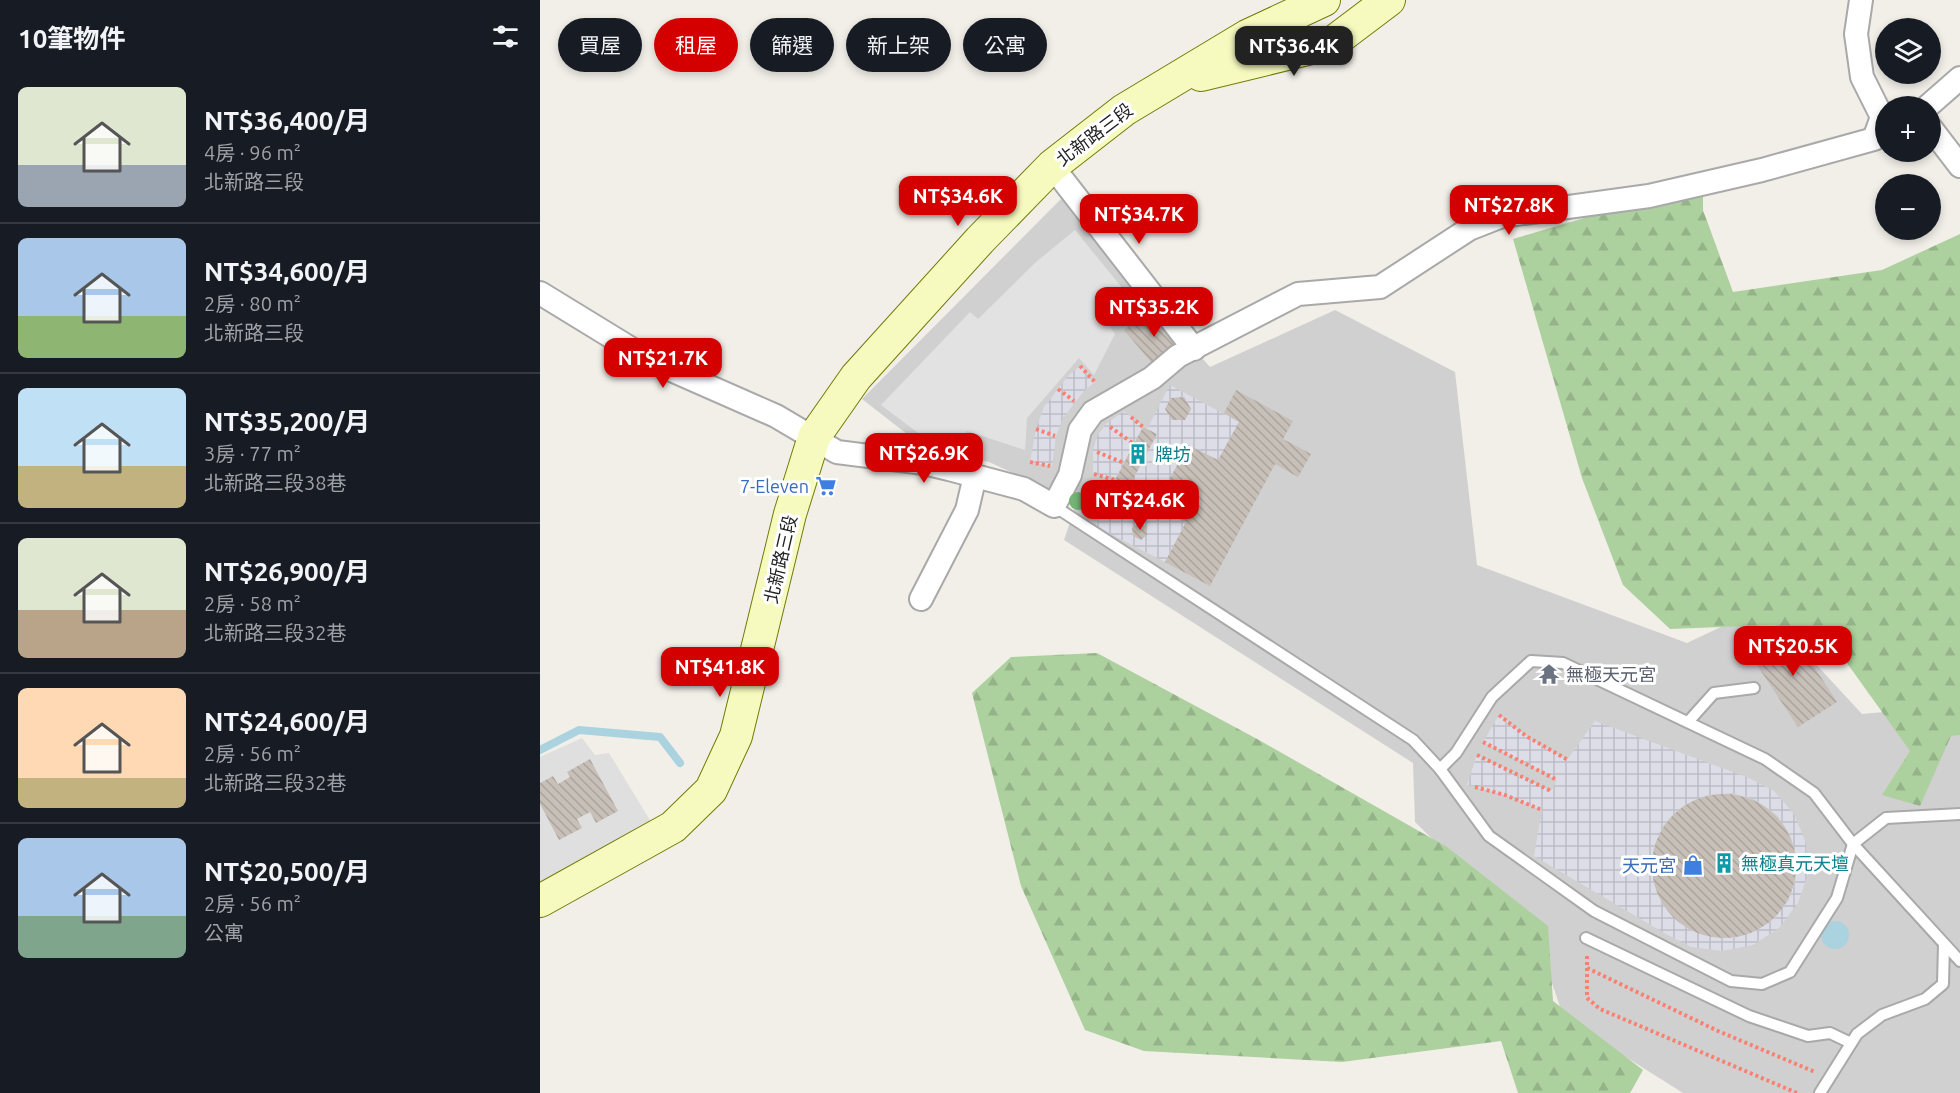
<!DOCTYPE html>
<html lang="zh-TW">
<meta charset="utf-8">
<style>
:root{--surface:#171b24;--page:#20242c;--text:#f1f3f6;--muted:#9ea1a6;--line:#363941;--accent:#d40000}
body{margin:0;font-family:Ubuntu,"Noto Sans TC",sans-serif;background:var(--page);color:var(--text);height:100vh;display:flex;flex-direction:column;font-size:22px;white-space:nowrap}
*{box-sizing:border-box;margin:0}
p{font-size:20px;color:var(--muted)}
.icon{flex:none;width:33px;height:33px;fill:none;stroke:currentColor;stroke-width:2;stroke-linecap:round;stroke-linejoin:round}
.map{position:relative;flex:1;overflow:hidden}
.side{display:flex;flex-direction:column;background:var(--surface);width:540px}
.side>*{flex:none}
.guide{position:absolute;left:18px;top:18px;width:570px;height:54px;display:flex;gap:12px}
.buttons{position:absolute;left:1335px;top:18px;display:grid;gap:12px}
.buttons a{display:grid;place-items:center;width:66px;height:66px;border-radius:50%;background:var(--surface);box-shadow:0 3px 9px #0003;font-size:30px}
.price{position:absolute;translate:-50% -51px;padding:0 14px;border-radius:12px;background:var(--accent);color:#fff;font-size:20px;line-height:39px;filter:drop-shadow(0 2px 3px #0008)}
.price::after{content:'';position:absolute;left:50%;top:36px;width:18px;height:14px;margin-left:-9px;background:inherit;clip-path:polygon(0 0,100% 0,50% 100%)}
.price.active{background:#222;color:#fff}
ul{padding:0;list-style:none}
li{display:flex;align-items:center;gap:18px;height:150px;padding:0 18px}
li+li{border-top:2px solid var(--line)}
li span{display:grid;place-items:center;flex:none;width:168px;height:120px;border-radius:9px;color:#555}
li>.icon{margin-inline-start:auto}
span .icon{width:72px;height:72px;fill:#fffc;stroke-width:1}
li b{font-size:26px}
h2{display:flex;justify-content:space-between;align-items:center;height:72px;padding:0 18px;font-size:26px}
.tag{padding:0 21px;border-radius:27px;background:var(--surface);box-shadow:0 3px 9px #0003;font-size:21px;line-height:54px}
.tag.active{background:var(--accent);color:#fff}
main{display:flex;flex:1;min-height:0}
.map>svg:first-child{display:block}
.residential{fill:#e0dfdf}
.religious{fill:#d0d0d0}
.forest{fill:url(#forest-firs)}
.parking{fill:#e2e2e2}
.plaza{fill:url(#plaza-grid);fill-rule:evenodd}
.water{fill:#aad3df}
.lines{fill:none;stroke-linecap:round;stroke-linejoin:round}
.stream{stroke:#aad3df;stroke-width:8}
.building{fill:url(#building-back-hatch)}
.service-casing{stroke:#a9a9a9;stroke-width:14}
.minor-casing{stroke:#a9a9a9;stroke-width:26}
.secondary-casing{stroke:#707d05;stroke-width:34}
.path{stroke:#fa8072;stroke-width:4;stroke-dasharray:3 3;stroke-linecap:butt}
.service{stroke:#fff;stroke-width:10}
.minor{stroke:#fff;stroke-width:22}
.secondary{stroke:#f7fabf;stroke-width:32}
.tree{fill:#74b475}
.labels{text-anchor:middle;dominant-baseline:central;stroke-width:6;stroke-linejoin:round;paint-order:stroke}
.street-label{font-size:18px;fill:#222;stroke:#fff}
.culture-label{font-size:18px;fill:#0d838f;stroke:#fff;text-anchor:start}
.shop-label{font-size:18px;fill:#366cbe;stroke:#fff;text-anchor:end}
.worship-label{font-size:18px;fill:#5b616d;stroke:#fff;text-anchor:start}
</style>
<main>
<section class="side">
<h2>10筆物件<svg class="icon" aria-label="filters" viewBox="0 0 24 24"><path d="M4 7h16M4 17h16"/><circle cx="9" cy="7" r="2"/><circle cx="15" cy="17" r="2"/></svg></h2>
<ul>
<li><span style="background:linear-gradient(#dfe7d0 65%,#9aa5b1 0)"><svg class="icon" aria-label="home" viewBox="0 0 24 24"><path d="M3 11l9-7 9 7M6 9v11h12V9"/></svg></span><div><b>NT$36,400/月</b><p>4房 · 96 m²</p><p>北新路三段</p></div></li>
<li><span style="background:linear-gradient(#a9c7e8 65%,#8fb573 0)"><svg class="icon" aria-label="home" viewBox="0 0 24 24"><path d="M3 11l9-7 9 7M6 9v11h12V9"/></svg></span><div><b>NT$34,600/月</b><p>2房 · 80 m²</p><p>北新路三段</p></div></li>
<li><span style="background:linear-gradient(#bfe0f5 65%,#c2b280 0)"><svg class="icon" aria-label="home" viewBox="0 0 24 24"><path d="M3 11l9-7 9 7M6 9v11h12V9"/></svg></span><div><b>NT$35,200/月</b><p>3房 · 77 m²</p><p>北新路三段38巷</p></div></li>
<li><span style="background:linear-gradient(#dfe7d0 60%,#b9a48a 0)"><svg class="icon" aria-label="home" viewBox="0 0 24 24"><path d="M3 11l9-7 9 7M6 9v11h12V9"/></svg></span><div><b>NT$26,900/月</b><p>2房 · 58 m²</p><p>北新路三段32巷</p></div></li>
<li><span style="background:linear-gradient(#ffd9b3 75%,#c2b280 0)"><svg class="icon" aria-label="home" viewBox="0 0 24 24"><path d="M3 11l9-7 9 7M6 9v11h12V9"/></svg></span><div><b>NT$24,600/月</b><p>2房 · 56 m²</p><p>北新路三段32巷</p></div></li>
<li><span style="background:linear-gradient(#a9c7e8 65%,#7fa58c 0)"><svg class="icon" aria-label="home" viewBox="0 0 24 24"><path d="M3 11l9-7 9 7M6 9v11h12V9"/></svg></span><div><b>NT$20,500/月</b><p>2房 · 56 m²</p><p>公寓</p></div></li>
</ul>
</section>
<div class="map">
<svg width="1420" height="1093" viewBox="0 0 1420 1093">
<defs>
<pattern id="forest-firs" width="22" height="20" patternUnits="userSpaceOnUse" patternTransform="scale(1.5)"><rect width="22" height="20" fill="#add19e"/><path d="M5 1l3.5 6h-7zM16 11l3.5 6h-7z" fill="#95b388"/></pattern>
<pattern id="plaza-grid" width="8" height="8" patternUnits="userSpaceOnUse" patternTransform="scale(1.5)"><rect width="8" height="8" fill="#dddde8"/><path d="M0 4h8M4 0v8" fill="none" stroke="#bdbdc7"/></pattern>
<pattern id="building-back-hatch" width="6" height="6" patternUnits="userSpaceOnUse" patternTransform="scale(1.5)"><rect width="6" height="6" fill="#c7bfb8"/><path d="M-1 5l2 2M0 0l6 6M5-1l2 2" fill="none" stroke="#aba49e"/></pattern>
</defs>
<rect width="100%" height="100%" fill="#f2efe9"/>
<polygon class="residential" points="42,738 55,755 69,753 116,830 0,883 0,757"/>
<polygon class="religious" points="522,198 670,367 795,310 915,372 937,565 1147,643 1223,607 1322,714 1420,705 1420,1093 1143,1093 1024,1018 998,943 875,822 873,763 524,540 537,502 449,462 381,445 322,399"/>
<g class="forest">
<polygon points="1163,183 1163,210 1193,292 1342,270 1420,234 1420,735 1411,736 1380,806 1342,795 1370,751 1294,645 1234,625 1130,629 1083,585 1042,478 973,239"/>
<polygon points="557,653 719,740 907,847 1008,926 1013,1001 1103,1070 1090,1093 978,1093 961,1041 802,1062 604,1051 545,1030 481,886 432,693 471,657"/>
</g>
<polygon class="parking" points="535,230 596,305 570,327 575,334 554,375 539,358 487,418 485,450 427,431 406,454 341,405 430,312 438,319 496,262"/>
<g class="plaza">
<polygon points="540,366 555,382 544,391 523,418 516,436 512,466 490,462 496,429 504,407 528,376"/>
<path d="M630 385 699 422 678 460 648 445 616 505 646 522 625 562 555 526 579 482 589 487 616 434 607 429ZM644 397 651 409 645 420H632L625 409 631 398Z"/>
<polygon points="584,411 603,427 575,480 553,474 553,451 557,436 566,424"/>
<path d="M959 715 986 736 1027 760 1055 721 1209 778 1234 791 1254 814 1266 843 1268 874 1258 903 1239 928 1213 945 1182 951 1151 947 1126 934 994 856 1002 810 965 795 927 785 937 755 1011 791 1017 780 943 742ZM1192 793 1216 800 1237 815 1250 834 1256 855V878L1249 900 1235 918 1216 931 1194 938 1171 937 1150 930 1132 916 1118 895 1111 870 1114 846 1125 823 1143 806 1167 795Z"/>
</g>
<circle class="water" cx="1295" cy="935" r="14"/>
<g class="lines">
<polyline class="stream" points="0,750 39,730 120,737 140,763"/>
</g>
<g class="building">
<polygon points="612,307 645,346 617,369 584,330"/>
<polygon points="696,390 753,421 743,439 771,454 758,477 735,464 670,586 625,562 646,522 615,506 648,445 678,460 699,422 684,413"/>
<polygon points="644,397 651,409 645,420 632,420 625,409 631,398"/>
<polygon points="603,427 617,434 589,487 575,480"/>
<polygon points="599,523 607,527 607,535 601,540 593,536 592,528"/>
<polygon points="1249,628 1297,702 1258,727 1209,653"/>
<polygon points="50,759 78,811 56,823 50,812 37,819 42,828 19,840 0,804 0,783 13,776 18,784 30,777 27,772"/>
<circle cx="1184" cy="866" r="72"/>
</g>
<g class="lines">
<g class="service-casing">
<g id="service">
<polyline points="514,506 873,740 900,769 916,753 952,697 991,661 1023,663 1225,759 1274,793 1313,844 1420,961"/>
<polyline points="1148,722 1174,693 1214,688"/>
<polyline points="900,769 949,836 1054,911 1191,981 1222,984 1250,972 1297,898 1313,844 1346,818 1420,814"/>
<polyline points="1046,938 1209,1016 1268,1036 1290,1033 1311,1043"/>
<polyline points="1280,1093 1317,1034 1342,1015 1385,999 1403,984 1404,944"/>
</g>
</g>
<g class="minor-casing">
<g id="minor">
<polyline points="1388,106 1420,78"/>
<polyline points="1390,127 1420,166"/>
<polyline points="512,166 654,349"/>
<polyline points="0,293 111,361 236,416 297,452 384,463 409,469 484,489 514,506 530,475 540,430 553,412 612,378 638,356 758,294 840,287 929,229 962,216 1109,196 1222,170 1334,139 1342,117 1322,77 1316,34 1321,0"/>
<polyline points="381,599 427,510 435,476"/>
</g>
</g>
<g class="secondary-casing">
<g id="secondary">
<polyline points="661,75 792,43 849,0"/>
<polyline points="0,901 133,827 171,790 196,736 250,514 274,437 316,377 440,240 512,166 584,110 707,36 784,0"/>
</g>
</g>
<g class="path">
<polyline points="540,366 555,382"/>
<polyline points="518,389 534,401"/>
<polyline points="591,417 603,427"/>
<polyline points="570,427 594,444"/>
<polyline points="496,429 515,436"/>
<polyline points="557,452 584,463"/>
<polyline points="490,462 510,466"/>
<polyline points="554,474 575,480"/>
<polyline points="959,715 986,736 1028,760"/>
<polyline points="943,742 1017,780"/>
<polyline points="937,755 1011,791"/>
<polyline points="935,787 965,795 1002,810"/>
<polyline points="1047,956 1047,998 1060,1009 1257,1093"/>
<polyline points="1047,968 1178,1031 1275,1072"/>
</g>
<use href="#service" class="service"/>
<use href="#minor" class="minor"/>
<use href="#secondary" class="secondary"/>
</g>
<circle class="tree" cx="538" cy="501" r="9"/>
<defs>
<g id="building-bare" transform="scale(1.62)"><path d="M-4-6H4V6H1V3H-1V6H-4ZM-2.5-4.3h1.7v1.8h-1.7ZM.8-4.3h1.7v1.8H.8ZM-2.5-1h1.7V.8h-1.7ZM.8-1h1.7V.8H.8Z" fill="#0f9aa8" stroke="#fff" stroke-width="2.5" paint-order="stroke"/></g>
<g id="supermarket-bare" transform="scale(1.62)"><path d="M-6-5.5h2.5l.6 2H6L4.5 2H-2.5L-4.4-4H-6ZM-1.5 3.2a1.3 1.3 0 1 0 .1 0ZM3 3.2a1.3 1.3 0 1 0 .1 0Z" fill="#3f7fe0" stroke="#fff" stroke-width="2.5" paint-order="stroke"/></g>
<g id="temple-bare" transform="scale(1.62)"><path d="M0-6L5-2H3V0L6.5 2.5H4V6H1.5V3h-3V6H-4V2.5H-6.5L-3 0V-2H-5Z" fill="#6b7280" stroke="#fff" stroke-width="2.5" paint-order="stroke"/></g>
<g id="shop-bare" transform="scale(1.62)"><path d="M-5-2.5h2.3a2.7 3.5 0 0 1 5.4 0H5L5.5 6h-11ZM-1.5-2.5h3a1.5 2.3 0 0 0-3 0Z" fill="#3f7fe0" stroke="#fff" stroke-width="2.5" paint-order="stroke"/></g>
</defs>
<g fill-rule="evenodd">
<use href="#building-bare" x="598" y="454"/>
<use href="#supermarket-bare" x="286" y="486"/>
<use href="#temple-bare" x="1009" y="674"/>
<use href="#building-bare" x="1184" y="863"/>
<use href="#shop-bare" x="1153" y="865"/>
</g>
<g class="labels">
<g class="street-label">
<text transform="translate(554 134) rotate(-37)">北新路三段</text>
<text transform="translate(240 559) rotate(-77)">北新路三段</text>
</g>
<g class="culture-label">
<text x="615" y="454">牌坊</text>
<text x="1201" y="863">無極真元天壇</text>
</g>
<g class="shop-label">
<text x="269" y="486">7-Eleven</text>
<text x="1136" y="865">天元宮</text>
</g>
<g class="worship-label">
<text x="1026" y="674">無極天元宮</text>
</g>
</g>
</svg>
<div class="buttons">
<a><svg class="icon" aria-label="layers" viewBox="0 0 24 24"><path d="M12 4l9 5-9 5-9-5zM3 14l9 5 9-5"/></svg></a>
<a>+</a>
<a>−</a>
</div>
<b class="price active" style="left:754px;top:77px">NT$36.4K</b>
<b class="price" style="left:418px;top:227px">NT$34.6K</b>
<b class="price" style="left:969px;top:236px">NT$27.8K</b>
<b class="price" style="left:599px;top:245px">NT$34.7K</b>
<b class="price" style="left:614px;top:338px">NT$35.2K</b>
<b class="price" style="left:123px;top:389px">NT$21.7K</b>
<b class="price" style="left:384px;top:484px">NT$26.9K</b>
<b class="price" style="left:600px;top:531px">NT$24.6K</b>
<b class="price" style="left:1253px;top:677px">NT$20.5K</b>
<b class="price" style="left:180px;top:698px">NT$41.8K</b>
<div class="guide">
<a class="tag">買屋</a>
<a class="tag active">租屋</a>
<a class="tag">篩選</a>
<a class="tag">新上架</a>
<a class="tag">公寓</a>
</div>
</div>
</main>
